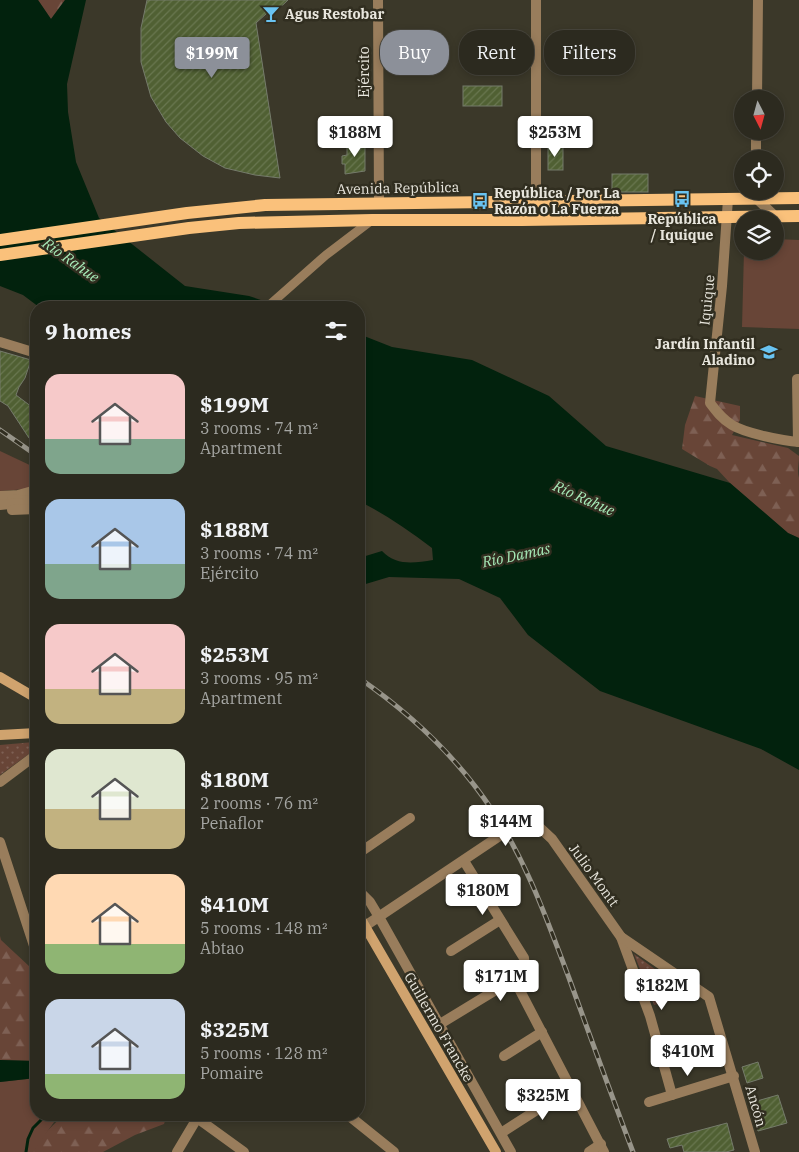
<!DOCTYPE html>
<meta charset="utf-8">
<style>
:root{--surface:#2c2a1f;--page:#343228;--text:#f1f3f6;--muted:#a6a7a4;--line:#48463d;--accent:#8c9099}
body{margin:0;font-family:"IBM Plex Serif",serif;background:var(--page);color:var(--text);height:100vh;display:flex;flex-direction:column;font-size:19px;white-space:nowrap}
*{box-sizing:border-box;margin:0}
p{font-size:16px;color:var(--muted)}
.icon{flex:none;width:28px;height:28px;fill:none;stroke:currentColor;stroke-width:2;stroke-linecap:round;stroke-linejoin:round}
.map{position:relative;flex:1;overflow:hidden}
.panel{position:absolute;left:30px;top:301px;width:335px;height:820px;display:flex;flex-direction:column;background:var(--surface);border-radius:20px;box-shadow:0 2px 8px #0003,0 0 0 1px var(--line)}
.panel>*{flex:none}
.banner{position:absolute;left:380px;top:30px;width:344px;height:45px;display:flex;gap:10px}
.needle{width:32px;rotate:174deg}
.controls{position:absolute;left:734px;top:90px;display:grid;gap:10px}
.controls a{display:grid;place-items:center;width:50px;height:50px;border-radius:50%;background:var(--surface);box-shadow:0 2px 8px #0003,0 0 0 1px var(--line);font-size:25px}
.price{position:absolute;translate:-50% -42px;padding:0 11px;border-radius:5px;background:#fff;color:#222;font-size:16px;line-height:32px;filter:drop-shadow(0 1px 2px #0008)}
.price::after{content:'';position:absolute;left:50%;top:30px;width:15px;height:11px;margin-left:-8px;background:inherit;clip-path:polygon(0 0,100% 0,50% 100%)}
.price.on{background:var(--accent);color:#fff}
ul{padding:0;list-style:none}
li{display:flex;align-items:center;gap:15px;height:125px;padding:0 15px}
li span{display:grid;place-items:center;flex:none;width:140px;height:100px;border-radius:15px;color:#555}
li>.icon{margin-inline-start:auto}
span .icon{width:60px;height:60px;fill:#fffc;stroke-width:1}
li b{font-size:21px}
h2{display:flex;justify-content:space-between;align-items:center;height:60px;padding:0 15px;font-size:21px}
.tag{padding:0 18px;border-radius:20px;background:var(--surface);box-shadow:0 2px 8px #0003,0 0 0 1px var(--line);font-size:18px;line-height:45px}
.tag.on{background:var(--accent);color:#fff}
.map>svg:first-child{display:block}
.grass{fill:url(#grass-dots)}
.forest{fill:url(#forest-firs)}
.park{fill:#684537}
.water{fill:#02220d}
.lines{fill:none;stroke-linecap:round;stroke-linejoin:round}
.stream{stroke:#02220d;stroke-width:3}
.building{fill:url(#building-hatch);stroke:#757b6b}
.pedestrian{stroke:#997d5c;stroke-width:9}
.minor{stroke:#997d5c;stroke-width:10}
.tertiary{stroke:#997d5c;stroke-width:10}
.secondary{stroke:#d0a36e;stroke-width:10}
.primary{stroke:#fac17b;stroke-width:12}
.rail-casing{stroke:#98958a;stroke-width:5}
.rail{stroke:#312e20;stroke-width:3;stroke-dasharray:9;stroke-linecap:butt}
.labels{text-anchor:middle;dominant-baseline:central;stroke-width:5;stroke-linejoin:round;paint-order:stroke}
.poi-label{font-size:14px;font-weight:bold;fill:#e8e6dd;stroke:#312e20;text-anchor:start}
.street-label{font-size:14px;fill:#e8e6dd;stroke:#312e20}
.water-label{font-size:15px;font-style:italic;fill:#a8ecb9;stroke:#312e20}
</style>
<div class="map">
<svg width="799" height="1152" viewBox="0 0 799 1152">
<defs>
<pattern id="grass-dots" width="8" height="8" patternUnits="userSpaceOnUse" patternTransform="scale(1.25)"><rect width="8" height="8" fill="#684537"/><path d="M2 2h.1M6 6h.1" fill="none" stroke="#7e6054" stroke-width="1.8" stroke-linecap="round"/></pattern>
<pattern id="forest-firs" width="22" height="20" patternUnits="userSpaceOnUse" patternTransform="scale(1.25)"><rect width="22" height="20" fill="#684537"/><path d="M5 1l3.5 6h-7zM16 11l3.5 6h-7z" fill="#7e6054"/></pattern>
<pattern id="building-hatch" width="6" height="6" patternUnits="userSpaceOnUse" patternTransform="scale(1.25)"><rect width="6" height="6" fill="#506033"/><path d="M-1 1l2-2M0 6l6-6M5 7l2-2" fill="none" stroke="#697750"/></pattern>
</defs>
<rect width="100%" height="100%" fill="#3b3829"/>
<g class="grass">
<polygon points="34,742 36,746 33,751 0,775 0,745"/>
<polygon points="634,954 691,995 654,1005"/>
</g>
<g class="forest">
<polygon points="38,0 65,0 51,19"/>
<path d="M695 396 740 406V420L732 435 788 448 799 456C799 464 797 471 799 478V538L788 533 730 483 717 469 710 466 682 449 685 425Z"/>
<polygon points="0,936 1,940 30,967 36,976 36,1061 0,1060"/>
<path d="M60 1115H167L164 1124 135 1135 103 1152H30C34 1143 52 1127 60 1118Z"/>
</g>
<g class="park">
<polygon points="775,239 799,240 799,329 742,327 744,251 775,251"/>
<polygon points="0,451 36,468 36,485 28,489 0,491"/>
<polygon points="36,1078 36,1115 59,1115 33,1152 0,1152 0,1082"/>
</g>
<g class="water">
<polygon points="0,0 38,0 51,19 65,0 86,0 67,84 68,112 76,162 99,218 185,286 249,296 282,307 39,307 23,295 0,286"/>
<path d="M359 334 392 347 472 360 549 396 606 446 730 483 788 533 799 538V770L761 749 600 691 528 635 500 598 459 579 389 577 359 586V558L382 551C396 566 414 563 433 560L432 548C408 530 385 514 359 501Z"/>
<polygon points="0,1060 36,1061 36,1078 0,1082"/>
</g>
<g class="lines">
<polyline class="stream" points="26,1152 28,1139 33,1128 46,1115"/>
</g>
<g class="building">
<polygon points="147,0 288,0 271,16 267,13 256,23 280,178 255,175 225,168 203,156 180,138 166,122 151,97 141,62 141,28"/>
<rect x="463" y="86" width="39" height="20"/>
<polygon points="353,142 365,142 365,171 345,174 345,164 342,164 342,156 347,155 347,145 353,145"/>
<rect x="548" y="145" width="15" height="25"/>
<rect x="612" y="174" width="36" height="18"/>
<polygon points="0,351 31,360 25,378 19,387 16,395 36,410 36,437 29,438 8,406 0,401"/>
<polygon points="758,1062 763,1078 747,1083 742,1067"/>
<polygon points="778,1095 787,1123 758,1131 750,1103"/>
<polygon points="727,1123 734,1150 726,1152 684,1152 682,1145 670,1148 667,1139"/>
</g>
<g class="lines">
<polyline class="pedestrian" points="266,308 326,255 372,220"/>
<g class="minor">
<polyline points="378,0 379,204"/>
<polyline points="757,99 758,0"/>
<polyline points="756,159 756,131"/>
<polyline points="756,191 756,198 776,217"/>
<path d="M728 199 722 286 710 403C716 411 722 419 732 425 745 433 783 441 799 442"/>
<polyline points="522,220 536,201 536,0"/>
<polyline points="0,342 36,353"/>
<polyline points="798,442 797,379 799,379"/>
<polyline points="0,842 36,952"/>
<polyline points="359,853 410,818"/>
<polyline points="359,891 370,902 379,917 511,1152"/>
<polyline points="365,926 510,829 517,826 529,823 537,825 552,839 621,937 650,1016 672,1095"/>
<polyline points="621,937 709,997 755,1152"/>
<polyline points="451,951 500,920"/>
<polyline points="514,979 604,1152"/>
<polyline points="440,1024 514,979 525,969 524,958 464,861"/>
<polyline points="504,1056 542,1032"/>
<polyline points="649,1102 734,1076"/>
<polyline points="348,1115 394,1152"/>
<polyline points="197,1118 244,1152"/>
<polyline points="501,1133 571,1088"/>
<polyline points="177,1152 199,1115"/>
<polyline points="589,1152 601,1144"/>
</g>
<g class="tertiary">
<polyline points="0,496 18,495 36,490"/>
<polyline points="12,499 36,502"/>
<polyline points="0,505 20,503"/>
<polyline points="12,510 36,509"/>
<polyline points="0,782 36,755"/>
</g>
<g class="secondary">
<polyline points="0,677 36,698"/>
<polyline points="0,735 36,733"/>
<polyline points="359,916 496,1152"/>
</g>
<g class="primary">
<polyline points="0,240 187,213 265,205 799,198"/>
<polyline points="0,255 189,228 239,223 372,220 522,220 799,216"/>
</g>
<g class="rail-casing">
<g id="rail">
<polyline points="0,430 36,455"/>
<path d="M359 678C411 714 457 757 492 810 527 862 547 920 569 978 590 1036 611 1094 633 1152"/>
</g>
</g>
<use href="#rail" class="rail"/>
</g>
<defs>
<g id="bar-bare" transform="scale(1.35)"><path d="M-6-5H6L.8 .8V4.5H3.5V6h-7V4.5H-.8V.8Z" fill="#69c3f1" stroke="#312e20" stroke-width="2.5" paint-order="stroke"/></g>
<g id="bus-bare" transform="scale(1.35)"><path d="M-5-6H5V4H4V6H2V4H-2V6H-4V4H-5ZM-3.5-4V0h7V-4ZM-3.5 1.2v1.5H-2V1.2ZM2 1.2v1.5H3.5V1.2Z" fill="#69c3f1" stroke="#312e20" stroke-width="2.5" paint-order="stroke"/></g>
<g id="school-bare" transform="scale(1.35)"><path d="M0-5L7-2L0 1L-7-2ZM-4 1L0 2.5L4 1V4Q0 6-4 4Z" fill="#69c3f1" stroke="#312e20" stroke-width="2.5" paint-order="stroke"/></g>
</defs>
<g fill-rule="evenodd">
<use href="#bar-bare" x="271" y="14"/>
<use href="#bus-bare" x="682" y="199"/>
<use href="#bus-bare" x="480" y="201"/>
<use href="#school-bare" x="769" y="352"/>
</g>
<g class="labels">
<g class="poi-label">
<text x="285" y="14">Agus Restobar</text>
<text x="494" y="193">República / Por La<tspan x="494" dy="16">Razón o La Fuerza</tspan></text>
<text x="682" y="219" text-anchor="middle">República<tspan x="682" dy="16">/ Iquique</tspan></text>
<text x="755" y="344" text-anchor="end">Jardín Infantil<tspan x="755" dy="16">Aladino</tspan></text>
</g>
<g class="street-label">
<text transform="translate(364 72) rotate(-90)">Ejército</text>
<text transform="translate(398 188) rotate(-1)">Avenida República</text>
<text transform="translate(707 300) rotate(-84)">Iquique</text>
<text transform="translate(594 875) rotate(54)">Julio Montt</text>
<text transform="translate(439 1027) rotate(60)">Guillermo Francke</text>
<text transform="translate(756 1106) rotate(74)">Ancón</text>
</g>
<g class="water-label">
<text transform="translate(71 260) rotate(35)">Río Rahue</text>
<text transform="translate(584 498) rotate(24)">Río Rahue</text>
<text transform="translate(516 555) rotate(-12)">Río Damas</text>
</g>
</g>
</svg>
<div class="controls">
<a><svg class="needle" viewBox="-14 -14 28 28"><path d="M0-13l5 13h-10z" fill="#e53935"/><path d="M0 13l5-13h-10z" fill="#a6a7a4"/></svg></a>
<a><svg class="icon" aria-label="locate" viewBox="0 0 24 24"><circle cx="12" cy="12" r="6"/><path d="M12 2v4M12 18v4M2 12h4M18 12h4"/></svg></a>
<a><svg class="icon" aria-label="layers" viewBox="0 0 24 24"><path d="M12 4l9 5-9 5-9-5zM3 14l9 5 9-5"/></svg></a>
</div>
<b class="price on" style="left:212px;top:79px">$199M</b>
<b class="price" style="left:355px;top:158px">$188M</b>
<b class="price" style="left:555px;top:158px">$253M</b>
<b class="price" style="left:506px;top:847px">$144M</b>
<b class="price" style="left:483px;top:916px">$180M</b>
<b class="price" style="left:501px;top:1002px">$171M</b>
<b class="price" style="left:662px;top:1011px">$182M</b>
<b class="price" style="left:688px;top:1077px">$410M</b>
<b class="price" style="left:543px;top:1121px">$325M</b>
<div class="banner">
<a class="tag on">Buy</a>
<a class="tag">Rent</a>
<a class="tag">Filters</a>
</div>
<section class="panel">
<h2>9 homes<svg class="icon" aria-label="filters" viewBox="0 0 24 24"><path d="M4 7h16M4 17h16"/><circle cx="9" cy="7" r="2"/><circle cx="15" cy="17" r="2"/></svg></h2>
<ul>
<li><span style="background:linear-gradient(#f6c9c9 65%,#7fa58c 0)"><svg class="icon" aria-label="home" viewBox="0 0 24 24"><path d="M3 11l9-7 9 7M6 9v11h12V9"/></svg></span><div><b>$199M</b><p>3 rooms · 74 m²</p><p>Apartment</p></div></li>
<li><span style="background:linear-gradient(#a9c7e8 65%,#7fa58c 0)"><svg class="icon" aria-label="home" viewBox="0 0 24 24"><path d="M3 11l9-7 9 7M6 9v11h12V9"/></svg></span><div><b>$188M</b><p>3 rooms · 74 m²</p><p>Ejército</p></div></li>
<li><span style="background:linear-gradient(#f6c9c9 65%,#c2b280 0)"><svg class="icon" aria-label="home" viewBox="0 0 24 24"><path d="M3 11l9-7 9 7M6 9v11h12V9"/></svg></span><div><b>$253M</b><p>3 rooms · 95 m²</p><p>Apartment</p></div></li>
<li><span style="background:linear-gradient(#dfe7d0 60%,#c2b280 0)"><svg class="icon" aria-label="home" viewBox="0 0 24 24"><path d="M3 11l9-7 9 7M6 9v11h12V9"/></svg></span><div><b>$180M</b><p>2 rooms · 76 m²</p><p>Peñaflor</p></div></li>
<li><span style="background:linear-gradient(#ffd9b3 70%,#8fb573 0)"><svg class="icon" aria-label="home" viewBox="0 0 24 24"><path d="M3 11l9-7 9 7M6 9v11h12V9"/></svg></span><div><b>$410M</b><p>5 rooms · 148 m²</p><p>Abtao</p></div></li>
<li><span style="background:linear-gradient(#c9d6e8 75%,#8fb573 0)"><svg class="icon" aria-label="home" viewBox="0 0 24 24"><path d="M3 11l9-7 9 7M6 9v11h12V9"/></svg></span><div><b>$325M</b><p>5 rooms · 128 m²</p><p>Pomaire</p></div></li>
</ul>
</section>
</div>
